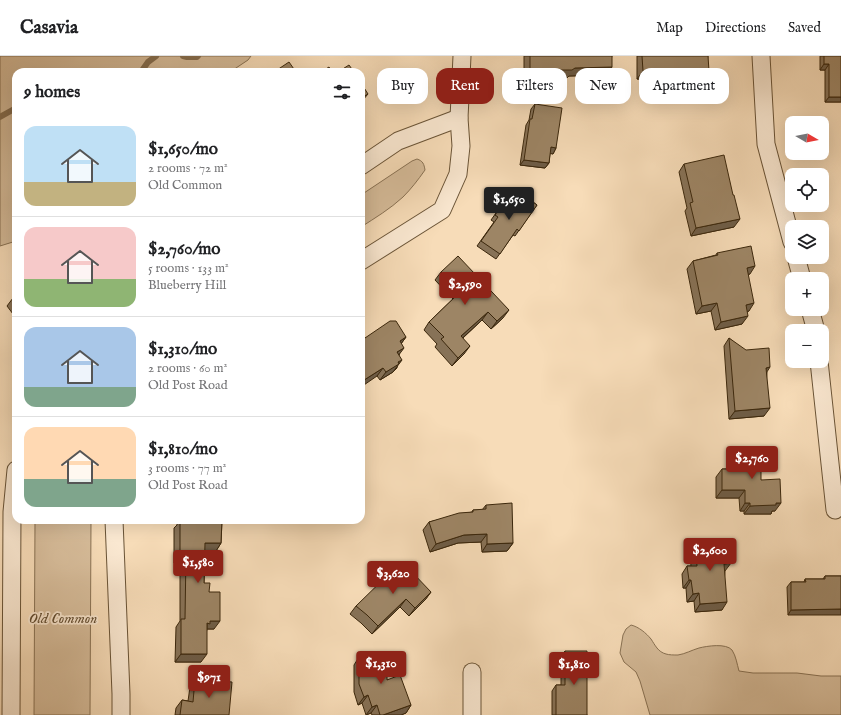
<!DOCTYPE html>
<meta charset="utf-8">
<style>
:root{--surface:#fff;--page:#f6f6f6;--text:#202124;--muted:#757577;--line:#e0e0e0;--accent:#8f2418}
body{margin:0;font-family:"IM FELL English",serif;background:var(--page);color:var(--text);height:100vh;display:flex;flex-direction:column;font-size:15px;white-space:nowrap}
*{box-sizing:border-box;margin:0}
p{font-size:13px;color:var(--muted)}
.icon{flex:none;width:22px;height:22px;fill:none;stroke:currentColor;stroke-width:2;stroke-linecap:round;stroke-linejoin:round}
.map{position:relative;flex:1;overflow:hidden}
.drawer{position:absolute;left:12px;top:12px;width:353px;height:456px;display:flex;flex-direction:column;background:var(--surface);border-radius:12px;box-shadow:0 4px 16px #0002}
.drawer>*{flex:none}
.guide{position:absolute;left:377px;top:12px;width:380px;height:36px;display:flex;gap:8px}
.needle{width:26px;rotate:99deg}
.buttons{position:absolute;left:785px;top:60px;display:grid;gap:8px}
.buttons a{display:grid;place-items:center;width:44px;height:44px;border-radius:8px;background:var(--surface);box-shadow:0 4px 16px #0002;font-size:20px}
.price{position:absolute;translate:-50% -34px;padding:0 9px;border-radius:4px;background:var(--accent);color:#fff;font-size:13px;line-height:26px;filter:drop-shadow(0 1px 2px #0008)}
.price::after{content:'';position:absolute;left:50%;top:24px;width:12px;height:9px;margin-left:-6px;background:inherit;clip-path:polygon(0 0,100% 0,50% 100%)}
.price.active{background:#222;color:#fff}
ul{padding:0;list-style:none}
li{display:flex;align-items:center;gap:12px;height:100px;padding:0 12px}
li+li{border-top:1px solid var(--line)}
li span{display:grid;place-items:center;flex:none;width:112px;height:80px;border-radius:12px;color:#555}
li>.icon{margin-inline-start:auto}
span .icon{width:48px;height:48px;fill:#fffc;stroke-width:1}
li b{font-size:17px}
h2{display:flex;justify-content:space-between;align-items:center;height:48px;padding:0 12px;font-size:17px}
.chip{padding:0 14px;border-radius:12px;background:var(--surface);box-shadow:0 4px 16px #0002;font-size:14px;line-height:36px}
.chip.active{background:var(--accent);color:#fff}
header{display:flex;align-items:center;gap:24px;box-sizing:border-box;height:56px;padding:0 20px;background:var(--surface);border-bottom:1px solid var(--line)}
header strong{font-size:19px}
nav{display:flex;gap:22px;margin-inline-start:auto;font-size:14px}
.map>svg:first-child{display:block}
.green{fill:#d7bd9b;stroke:#897254}
.lines{fill:none;stroke-linecap:round;stroke-linejoin:round}
.stream{stroke:#856e50;stroke-width:6}
.street-casing{stroke:#6a5437;stroke-width:19}
.street{stroke:#fae8d1;stroke-width:17}
.wall{fill:#877257;stroke:#3b270c}
.shaded-wall{fill:#6e5d47;stroke:#3b270c}
.building{fill:#9d8565;stroke:#3b270c}
.labels{text-anchor:middle;dominant-baseline:central;stroke-width:3.5;stroke-linejoin:round;paint-order:stroke}
.park-label{font-size:15px;font-style:italic;fill:#624c30;stroke:#fae8d1}
</style>
<header>
<strong>Casavia</strong>
<nav><a>Map</a><a>Directions</a><a>Saved</a></nav>
</header>
<div class="map">
<svg width="841" height="659" viewBox="0 0 841 659">
<rect width="100%" height="100%" fill="#f7dcb8"/>
<filter id="stains"><feTurbulence type="fractalNoise" baseFrequency=".005" numOctaves="4"/><feColorMatrix values="0 0 0 0 .2 0 0 0 0 .09 0 0 0 0 .02 0 0 0 .5 -.17"/></filter>
<radialGradient id="worn" r=".72"><stop offset=".6" stop-color="#630" stop-opacity="0"/><stop offset="1" stop-color="#630" stop-opacity=".3"/></radialGradient>
<g class="green">
<polygon points="0,0 251,0 248,4 230,16 16,16 16,185 0,190"/>
<path d="M417 103C423 105 424 108 425 114 418 124 411 133 403 141 390 153 375 162 361 171V139L412 105Z"/>
<polygon points="35,464 91,464 90,659 34,659"/>
<path d="M631 569C639 571 646 577 651 583 655 589 658 596 666 598 669 599 674 599 678 599 685 598 692 594 699 592 707 590 726 587 732 594 736 600 737 608 739 615L753 617H797L821 620H841V659H650L640 625 636 616 624 606 620 597 623 579 626 573Z"/>
</g>
<g class="lines">
<g class="stream">
<polyline points="183,0 187,1 197,1 198,0"/>
<polyline points="141,16 148,6 156,0"/>
<polyline points="0,61 16,52"/>
</g>
<g class="street-casing">
<g id="street">
<polyline points="761,0 766,88 792,186"/>
<polyline points="361,110 398,85 459,62"/>
<polyline points="796,201 802,223"/>
<polyline points="361,205 442,154 458,118 461,90 459,62 462,0"/>
<polyline points="810,253 816,275"/>
<polyline points="819,305 835,454"/>
<polyline points="114,464 121,638 121,659"/>
<polyline points="11,659 12,456 16,414"/>
<polyline points="472,659 472,616"/>
</g>
</g>
<use href="#street" class="street"/>
</g>
<g class="wall">
<polygon points="524,0 612,0 607,19 569,20 567,22 524,22"/>
<polygon points="637,0 708,0 705,20 700,40 677,40 678,33 650,34 650,23 637,23"/>
<polygon points="820,0 841,0 841,46 825,46 825,14 820,14"/>
<polygon points="535,48 556,92 553,98 550,97 549,107 545,112 520,109 526,69 529,64 531,53"/>
<polygon points="684,108 734,171 691,180 685,155 687,152 679,116"/>
<polygon points="514,132 537,149 515,180 513,179 496,203 477,190 494,166 491,164"/>
<polygon points="717,197 750,218 748,218 749,255 747,256 742,268 715,274 711,255 696,258 687,213 693,205 716,199"/>
<polygon points="441,216 503,262 491,273 482,264 463,282 464,298 452,310 435,291 437,288 424,274 429,266 453,243 435,224"/>
<polygon points="16,240 16,262 7,250 13,242"/>
<polygon points="406,281 401,288 397,312 393,316 380,324 377,320 365,282"/>
<polygon points="729,282 767,316 764,360 729,363 724,290"/>
<polygon points="739,393 761,424 775,455 772,455 771,458 744,458 744,455 740,455 739,442 716,442 716,421 722,413 734,413 733,401"/>
<polygon points="486,449 513,487 507,495 482,496 481,486 458,487 430,496 423,474 429,466 472,456 473,454 482,454"/>
<polygon points="177,464 222,464 221,487 216,495 205,495 204,527 209,536 214,573 207,573 201,606 175,606 176,571 180,565 180,506 174,507 174,472 177,469"/>
<polygon points="695,488 725,515 722,554 695,556 694,545 687,546 686,532 683,532 682,518 687,510 691,510 690,497"/>
<polygon points="406,520 431,536 425,544 409,560 400,551 372,578 361,567 350,558 356,550"/>
<polygon points="825,520 841,520 788,559 787,531 791,526 804,526 805,523 823,523"/>
<polygon points="565,595 587,659 552,659 552,635 556,629 561,629 561,601"/>
<polygon points="364,599 411,649 406,657 401,659 372,659 371,657 366,659 362,647 358,649 354,636 354,609 359,601 362,601"/>
<polygon points="195,623 229,659 175,659 176,652 182,644 188,645 190,631"/>
</g>
<g class="shaded-wall">
<polygon points="824,8 829,8 825,14 820,14"/>
<polygon points="612,11 607,19 569,20 567,22 524,22 530,14 575,12"/>
<polygon points="643,15 656,15 650,23 637,23"/>
<polygon points="705,15 709,15 703,23"/>
<polygon points="683,25 678,33 650,34 656,26"/>
<polygon points="682,32 705,32 700,40 677,40"/>
<polygon points="368,38 362,45 361,46 361,42"/>
<polygon points="829,41 841,41 841,46 825,46"/>
<polygon points="551,91 556,92 553,98 547,97"/>
<polygon points="524,104 549,107 545,112 520,109"/>
<polygon points="740,163 734,171 691,180 696,172"/>
<polygon points="755,210 750,218 741,220 747,212"/>
<polygon points="717,247 711,255 696,258 702,250"/>
<polygon points="754,247 749,255 740,257 746,249"/>
<polygon points="509,254 503,262 491,273 497,265"/>
<polygon points="488,256 482,264 456,288 461,280"/>
<polygon points="748,260 742,268 715,274 721,266"/>
<polygon points="406,281 400,289 400,285"/>
<polygon points="470,290 464,298 452,310 458,302"/>
<polygon points="404,292 398,300 397,296"/>
<polygon points="402,304 393,316 380,324 386,316"/>
<polygon points="770,311 765,319 766,312"/>
<polygon points="383,312 377,320 361,331 361,326"/>
<polygon points="770,352 764,360 729,363 735,355"/>
<polygon points="722,434 745,434 739,442 716,442"/>
<polygon points="745,447 750,447 744,455 740,455"/>
<polygon points="776,447 781,447 775,455 772,455 771,458 744,458 750,450"/>
<polygon points="487,478 481,486 458,487 430,496 436,488 464,479"/>
<polygon points="205,487 221,487 216,495 199,495"/>
<polygon points="513,487 507,495 482,496 487,488"/>
<polygon points="180,498 186,498 180,506 174,507"/>
<polygon points="731,507 725,515 719,516 724,508"/>
<polygon points="689,524 691,524 686,532 683,532"/>
<polygon points="431,536 425,544 409,560 415,552"/>
<polygon points="699,537 694,545 687,546 693,538"/>
<polygon points="406,543 400,551 372,578 378,570"/>
<polygon points="727,546 722,554 695,556 700,548"/>
<polygon points="841,553 841,559 788,559 791,554"/>
<polygon points="210,565 220,565 214,573 207,573 207,567"/>
<polygon points="181,598 207,598 201,606 175,606"/>
<polygon points="368,639 362,647 358,649 364,641"/>
<polygon points="377,649 371,657 366,659 372,651"/>
<polygon points="411,649 406,657 401,659 383,659"/>
</g>
<g class="building">
<polygon points="530,0 612,0 612,11 575,12 572,14 530,14"/>
<polygon points="642,0 708,0 709,15 705,15 705,32 682,32 683,25 656,26 656,15 643,15"/>
<polygon points="824,0 841,0 841,41 829,41 829,8 824,8"/>
<polygon points="289,6 296,16 274,16"/>
<polygon points="349,9 354,16 338,16"/>
<polygon points="329,11 332,16 321,16"/>
<polygon points="361,27 368,38 361,42"/>
<polygon points="535,48 562,52 556,92 551,91 549,107 524,104 530,63 532,63"/>
<polygon points="724,99 733,139 734,139 740,163 696,172 690,147 693,146 684,108"/>
<polygon points="514,132 537,149 519,175 517,173 500,198 481,185 498,161 495,159"/>
<polygon points="751,190 755,210 747,212 754,247 746,249 748,260 721,266 717,247 702,250 693,205 718,199 717,197"/>
<polygon points="458,200 509,254 497,265 488,256 461,280 470,290 458,302 441,283 444,281 429,266 460,236 441,216"/>
<polygon points="16,240 16,246 13,242"/>
<polygon points="390,265 396,265 406,281 400,285 404,292 397,296 402,304 398,306 399,308 386,316 383,312 361,326 361,276 365,282"/>
<polygon points="729,282 746,294 769,292 770,311 766,312 770,352 735,355"/>
<polygon points="739,393 761,393 761,424 780,423 781,447 776,447 776,449 750,450 750,447 745,447 745,434 722,434 722,413 739,413"/>
<polygon points="512,447 513,487 487,488 487,478 464,479 436,488 429,466 459,457 473,456 473,454 486,453 486,449"/>
<polygon points="180,464 222,464 221,487 205,487 204,527 210,527 209,536 220,536 220,565 210,565 210,568 207,567 207,598 181,598 181,563 185,563 186,498 180,498"/>
<polygon points="729,486 731,507 724,508 727,546 700,548 699,537 693,538 691,524 689,524 687,510 697,510 695,488"/>
<polygon points="396,511 406,520 411,515 431,536 415,552 406,543 378,570 367,559 356,550"/>
<polygon points="825,520 841,520 841,553 791,554 791,526 806,526 805,523 825,523"/>
<polygon points="565,595 587,595 587,659 556,659 556,629 565,629"/>
<polygon points="387,598 387,624 400,619 411,649 383,659 380,659 377,649 372,651 368,639 364,641 359,628 359,601 364,601 364,599"/>
<polygon points="195,623 232,626 229,659 180,659 182,644 193,646"/>
</g>
<g class="labels">
<g class="park-label">
<text x="63" y="562">Old Common</text>
</g>
</g>
<rect width="100%" height="100%" filter="url(#stains)"/>
<rect width="100%" height="100%" fill="url(#worn)"/>
</svg>
<div class="buttons">
<a><svg class="needle" viewBox="-14 -14 28 28"><path d="M0-13l5 13h-10z" fill="#e53935"/><path d="M0 13l5-13h-10z" fill="#757577"/></svg></a>
<a><svg class="icon" aria-label="locate" viewBox="0 0 24 24"><circle cx="12" cy="12" r="6"/><path d="M12 2v4M12 18v4M2 12h4M18 12h4"/></svg></a>
<a><svg class="icon" aria-label="layers" viewBox="0 0 24 24"><path d="M12 4l9 5-9 5-9-5zM3 14l9 5 9-5"/></svg></a>
<a>+</a>
<a>−</a>
</div>
<b class="price active" style="left:509px;top:165px">$1,650</b>
<b class="price" style="left:465px;top:250px">$2,590</b>
<b class="price" style="left:752px;top:424px">$2,760</b>
<b class="price" style="left:710px;top:516px">$2,600</b>
<b class="price" style="left:198px;top:528px">$1,580</b>
<b class="price" style="left:393px;top:539px">$3,620</b>
<b class="price" style="left:381px;top:629px">$1,310</b>
<b class="price" style="left:574px;top:630px">$1,810</b>
<b class="price" style="left:209px;top:643px">$971</b>
<div class="guide">
<a class="chip">Buy</a>
<a class="chip active">Rent</a>
<a class="chip">Filters</a>
<a class="chip">New</a>
<a class="chip">Apartment</a>
</div>
<section class="drawer">
<h2>9 homes<svg class="icon" aria-label="filters" viewBox="0 0 24 24"><path d="M4 7h16M4 17h16"/><circle cx="9" cy="7" r="2"/><circle cx="15" cy="17" r="2"/></svg></h2>
<ul>
<li><span style="background:linear-gradient(#bfe0f5 70%,#c2b280 0)"><svg class="icon" aria-label="home" viewBox="0 0 24 24"><path d="M3 11l9-7 9 7M6 9v11h12V9"/></svg></span><div><b>$1,650/mo</b><p>2 rooms · 72 m²</p><p>Old Common</p></div></li>
<li><span style="background:linear-gradient(#f6c9c9 65%,#8fb573 0)"><svg class="icon" aria-label="home" viewBox="0 0 24 24"><path d="M3 11l9-7 9 7M6 9v11h12V9"/></svg></span><div><b>$2,760/mo</b><p>5 rooms · 133 m²</p><p>Blueberry Hill</p></div></li>
<li><span style="background:linear-gradient(#a9c7e8 75%,#7fa58c 0)"><svg class="icon" aria-label="home" viewBox="0 0 24 24"><path d="M3 11l9-7 9 7M6 9v11h12V9"/></svg></span><div><b>$1,310/mo</b><p>2 rooms · 60 m²</p><p>Old Post Road</p></div></li>
<li><span style="background:linear-gradient(#ffd9b3 65%,#7fa58c 0)"><svg class="icon" aria-label="home" viewBox="0 0 24 24"><path d="M3 11l9-7 9 7M6 9v11h12V9"/></svg></span><div><b>$1,810/mo</b><p>3 rooms · 77 m²</p><p>Old Post Road</p></div></li>
</ul>
</section>
</div>
